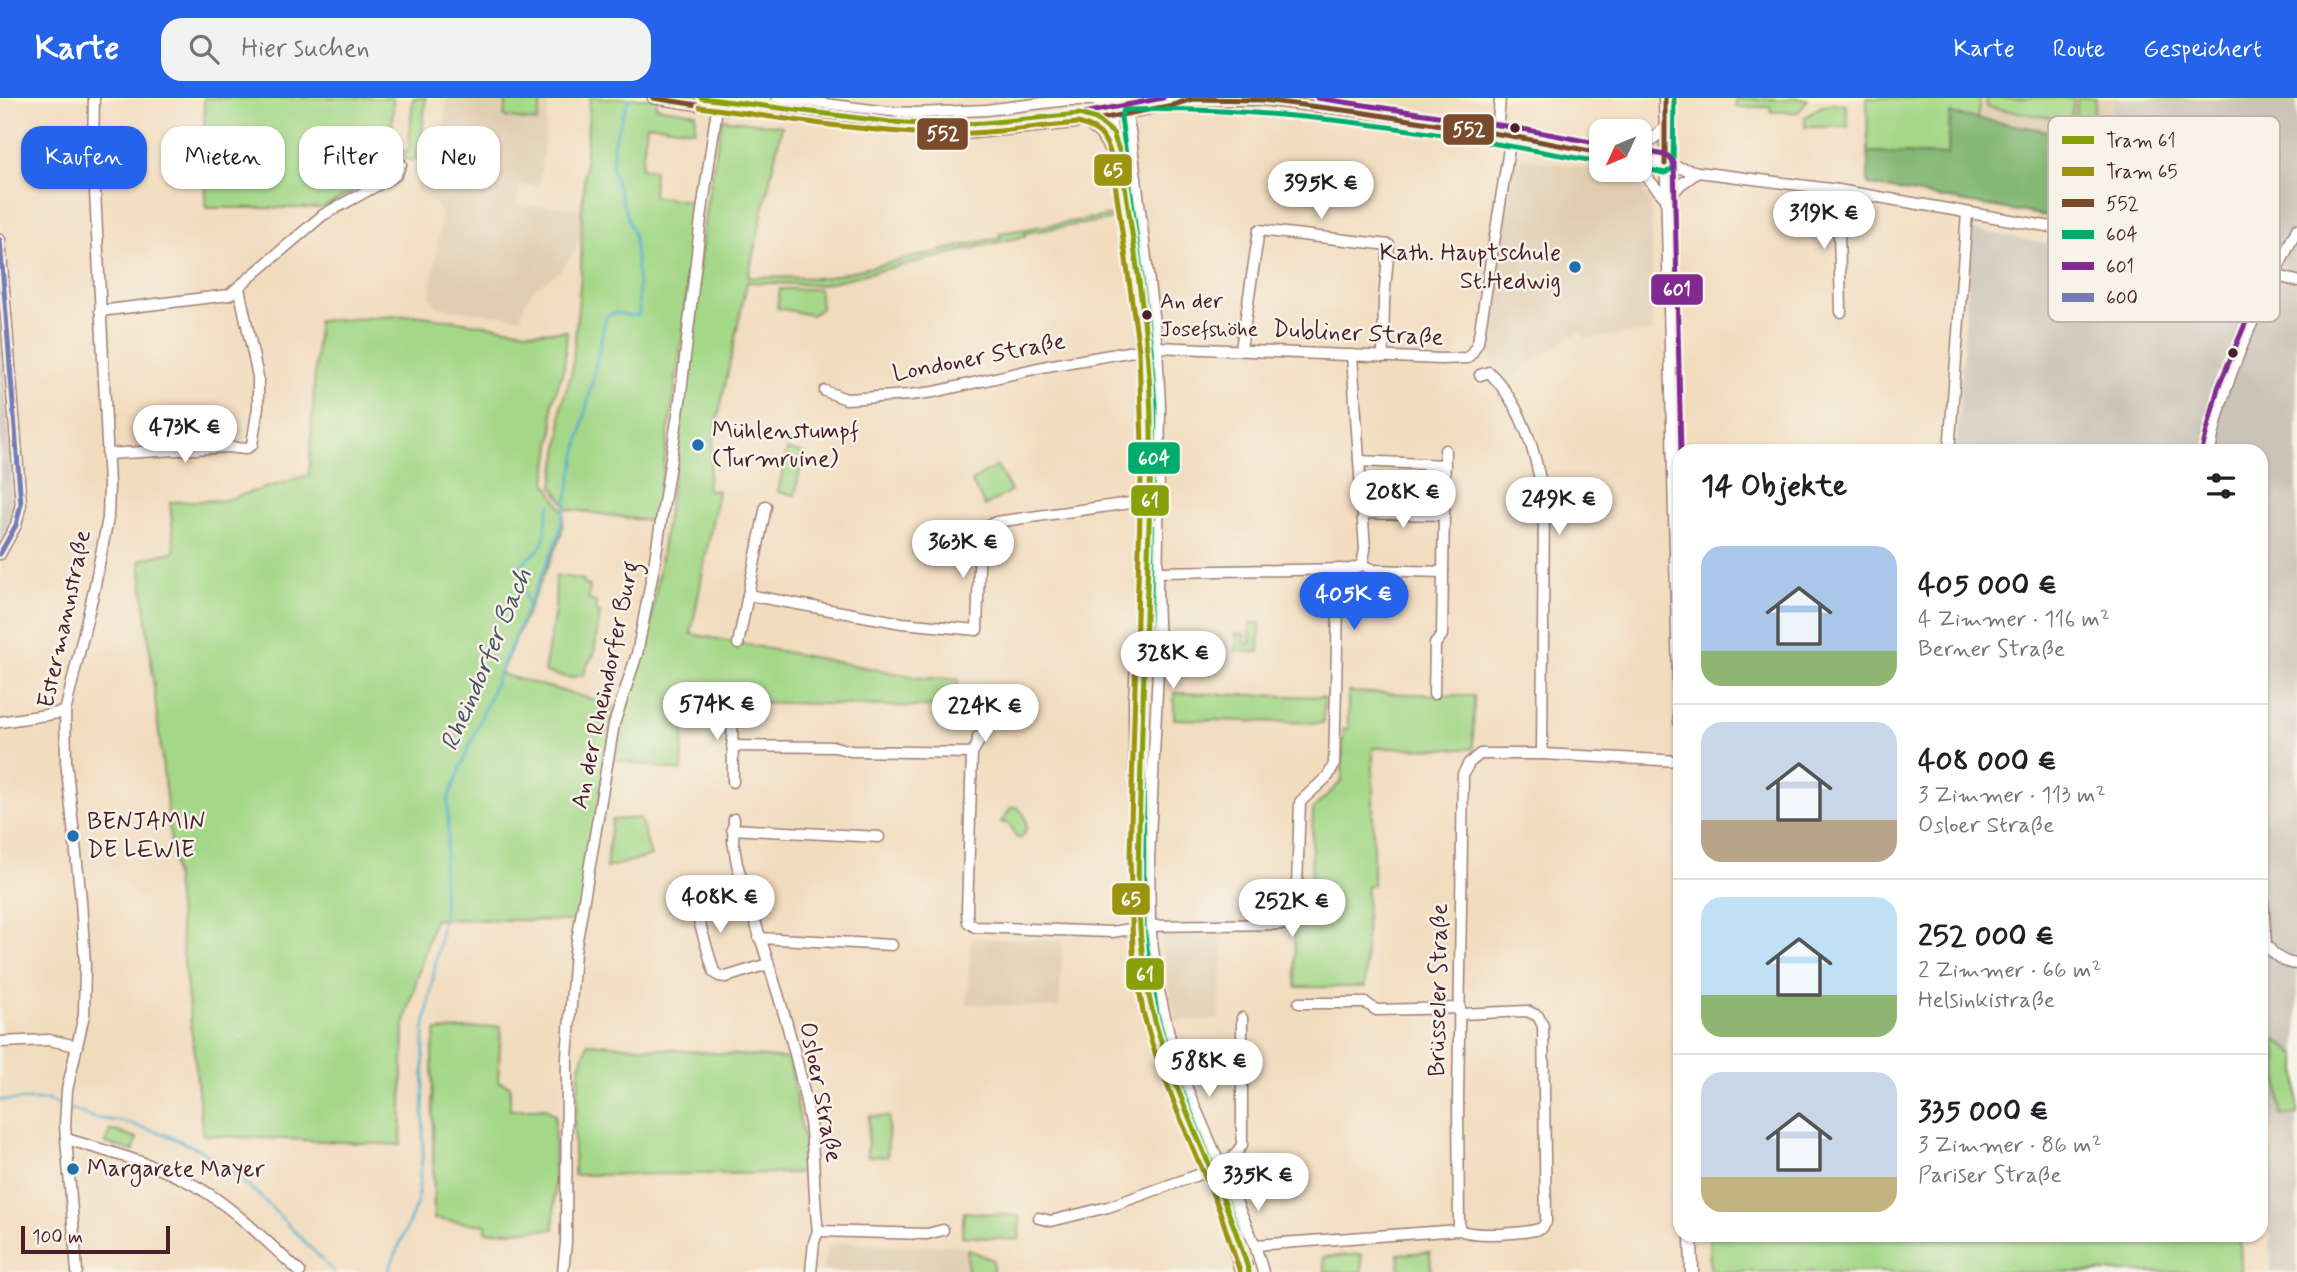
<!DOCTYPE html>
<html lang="de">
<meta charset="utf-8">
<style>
:root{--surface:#fff;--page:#f2f2f2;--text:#202124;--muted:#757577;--line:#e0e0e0;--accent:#2563eb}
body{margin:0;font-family:Mynerve,sans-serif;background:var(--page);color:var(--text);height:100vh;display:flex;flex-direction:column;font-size:26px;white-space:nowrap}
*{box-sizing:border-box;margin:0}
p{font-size:23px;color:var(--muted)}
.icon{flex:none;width:38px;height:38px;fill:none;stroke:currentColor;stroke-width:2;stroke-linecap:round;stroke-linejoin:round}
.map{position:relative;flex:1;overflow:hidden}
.details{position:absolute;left:1673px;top:346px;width:595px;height:798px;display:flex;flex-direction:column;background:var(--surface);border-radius:21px;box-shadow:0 2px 5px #0004}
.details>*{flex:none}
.guide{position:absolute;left:21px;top:28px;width:665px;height:63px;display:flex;gap:14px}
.needle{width:46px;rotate:226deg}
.buttons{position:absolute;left:1589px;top:21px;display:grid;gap:14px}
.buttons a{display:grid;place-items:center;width:63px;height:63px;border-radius:14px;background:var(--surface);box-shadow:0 2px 5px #0004;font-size:35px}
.scale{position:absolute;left:21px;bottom:18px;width:149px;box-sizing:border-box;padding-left:7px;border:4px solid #4a1f2b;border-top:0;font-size:19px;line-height:24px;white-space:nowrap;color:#4a1f2b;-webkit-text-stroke:5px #f7f3e8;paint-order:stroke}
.price{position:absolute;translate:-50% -60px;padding:0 16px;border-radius:24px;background:#fff;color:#222;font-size:23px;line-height:46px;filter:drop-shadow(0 2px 4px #0008)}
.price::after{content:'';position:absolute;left:50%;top:42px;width:21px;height:16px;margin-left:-10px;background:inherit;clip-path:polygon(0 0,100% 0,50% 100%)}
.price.selected{background:var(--accent);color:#fff}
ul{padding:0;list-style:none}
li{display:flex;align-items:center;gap:21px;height:175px;padding:0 28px}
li+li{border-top:2px solid var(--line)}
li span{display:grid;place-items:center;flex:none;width:196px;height:140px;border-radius:21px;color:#555}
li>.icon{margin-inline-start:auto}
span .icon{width:84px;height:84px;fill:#fffc;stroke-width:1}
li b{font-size:30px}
h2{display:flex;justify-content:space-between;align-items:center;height:84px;padding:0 28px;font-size:30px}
.tag{padding:0 24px;border-radius:21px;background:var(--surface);box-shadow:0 2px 5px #0004;font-size:24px;line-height:63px}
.tag.selected{background:var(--accent);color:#fff}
header{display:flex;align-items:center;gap:42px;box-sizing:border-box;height:98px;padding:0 35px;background:var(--accent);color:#fff}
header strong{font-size:33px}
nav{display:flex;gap:38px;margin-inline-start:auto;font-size:24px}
.search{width:490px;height:63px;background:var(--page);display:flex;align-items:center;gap:18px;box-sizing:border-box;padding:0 24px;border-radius:21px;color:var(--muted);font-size:26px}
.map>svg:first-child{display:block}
.built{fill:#e0cdb1}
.industrial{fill:#cac3b8}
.green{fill:#a4d888;stroke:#777c5a;stroke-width:2}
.forest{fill:#83b874;stroke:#666c50;stroke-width:2}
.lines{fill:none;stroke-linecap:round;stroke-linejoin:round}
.stream{stroke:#4eadcd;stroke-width:2.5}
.minor-casing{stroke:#9e7e74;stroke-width:13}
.major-casing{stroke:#9e7e74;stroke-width:15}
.minor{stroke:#fff;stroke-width:10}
.major{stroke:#fff;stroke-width:12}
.tram{stroke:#4a1f2b;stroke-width:2}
.bus-1-casing{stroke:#f7f3e8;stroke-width:10}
.bus-2-casing{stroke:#f7f3e8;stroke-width:10}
.bus-3-casing{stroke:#f7f3e8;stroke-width:10}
.bus-4-casing{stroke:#f7f3e8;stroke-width:10}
.bus-1{stroke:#7a4b2a;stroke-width:5}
.bus-2{stroke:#00ac6c;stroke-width:5}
.bus-3{stroke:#812a91;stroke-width:5}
.bus-4{stroke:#777ab5;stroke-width:5}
.tram-1-casing{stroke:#f7f3e8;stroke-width:10}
.tram-2-casing{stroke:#f7f3e8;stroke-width:10}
.tram-1{stroke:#88a009;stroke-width:5}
.tram-2{stroke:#9c940f;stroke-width:5}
.bus-dot{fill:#4a1f2b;stroke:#f7f3e8;stroke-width:2.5}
.poi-dot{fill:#1f6fb2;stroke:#f7f3e8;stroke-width:2.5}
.labels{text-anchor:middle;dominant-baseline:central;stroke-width:5;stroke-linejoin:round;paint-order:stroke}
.bus-label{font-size:22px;fill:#4a1f2b;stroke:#f7f3e8;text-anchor:start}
.poi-label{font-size:24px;fill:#4a1f2b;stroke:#f7f3e8;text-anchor:start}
.street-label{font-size:24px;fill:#4a1f2b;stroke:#f7f3e8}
.water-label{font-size:26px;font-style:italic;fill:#4b5164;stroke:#f7f3e8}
.key{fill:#f7f3e8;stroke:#c3b3af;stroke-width:2}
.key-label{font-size:19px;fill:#4a1f2b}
.line-badge{stroke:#f7f3e8;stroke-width:2.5}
.badge-label{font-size:19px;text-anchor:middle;font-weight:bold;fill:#fff}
</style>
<header>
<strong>Karte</strong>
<div class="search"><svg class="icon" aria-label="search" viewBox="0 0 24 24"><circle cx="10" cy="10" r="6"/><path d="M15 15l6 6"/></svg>Hier suchen</div>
<nav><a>Karte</a><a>Route</a><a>Gespeichert</a></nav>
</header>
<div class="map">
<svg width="2297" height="1174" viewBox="0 0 2297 1174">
<rect width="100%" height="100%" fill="#f7f3e8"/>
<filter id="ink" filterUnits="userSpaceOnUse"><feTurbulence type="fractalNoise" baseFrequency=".0143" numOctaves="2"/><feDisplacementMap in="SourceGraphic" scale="14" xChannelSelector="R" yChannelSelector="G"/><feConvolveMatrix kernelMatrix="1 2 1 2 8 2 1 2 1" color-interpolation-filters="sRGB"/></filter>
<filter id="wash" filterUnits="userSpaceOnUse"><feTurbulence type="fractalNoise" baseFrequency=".00686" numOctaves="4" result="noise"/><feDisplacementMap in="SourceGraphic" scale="28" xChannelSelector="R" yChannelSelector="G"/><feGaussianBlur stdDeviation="1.57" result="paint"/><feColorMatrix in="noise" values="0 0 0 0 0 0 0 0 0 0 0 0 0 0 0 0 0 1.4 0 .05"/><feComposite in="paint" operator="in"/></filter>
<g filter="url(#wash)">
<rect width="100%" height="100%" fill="#f2dcbe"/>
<g class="built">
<polygon points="447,0 547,0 549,2 539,88 519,87 517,106 582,111 580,132 576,150 568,163 560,173 534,191 525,204 521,220 437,209 430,200 442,115 436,106 414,92 441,46"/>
<polygon points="1951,0 2115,0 2094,126 1868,87 1868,54 1948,57"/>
<polygon points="1523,60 1603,73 1635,82 1642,90 1651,105 1653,234 1586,240 1581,232 1507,282 1493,264 1488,253 1513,67"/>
<polygon points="1224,836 1219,922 1176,923 1167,879 1162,838"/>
<polygon points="971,840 1063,843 1059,910 967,906"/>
<polygon points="838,1144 900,1148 961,1147 967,1151 968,1174 822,1174 828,1149"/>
</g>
<g class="industrial">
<polygon points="2115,0 2297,0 2297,153 2295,158 2297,166 2297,1174 2271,1174 2266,1054 2273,1052 2261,851 2261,354 2222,353 2200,348 2199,354 1956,354 1972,132 2089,153"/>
<polygon points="0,220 13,403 8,432 0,445"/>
</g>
<g class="green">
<polygon points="204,0 393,0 391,77 375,85 361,89 323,110 206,110"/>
<polygon points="413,0 426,0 421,42 415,56 420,59 411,63 404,60 402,52 408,55"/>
<polygon points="507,0 541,4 537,24 504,19"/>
<polygon points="590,0 657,0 656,9 696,15 695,32 647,26 641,70 654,72 653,98 695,104 683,236 655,424 568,411 553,388 561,335 561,308 572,274 581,177 582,111"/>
<polygon points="1867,0 1980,0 1977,21 1950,16 1948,57 1868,54"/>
<polygon points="1987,0 2074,0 2071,23 1986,9"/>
<polygon points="2078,0 2096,0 2091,33 2073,30"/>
<polygon points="1808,1 1798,14 1771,14 1770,9 1736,9 1736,1"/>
<polygon points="1833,5 1846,7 1848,29 1805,29 1805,19 1820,9"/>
<polygon points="722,21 782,28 748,179 824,180 1001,139 1000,135 1113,117 1114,121 1025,135 1025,138 819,187 747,184 714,339 707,391 718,393 691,536 921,580 958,581 957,610 685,602 682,673 616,662 625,610 648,544 680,334 706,109"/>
<polygon points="780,191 819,191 821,211 811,217 777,210"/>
<polygon points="415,217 535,234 567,233 564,269 552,306 553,332 546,384 564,415 561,438 500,576 614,607 581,823 434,821 404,927 401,1047 203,1037 140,462 175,453 170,404 225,402 309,377 318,223"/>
<polygon points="161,321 164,347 145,348 144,323"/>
<polygon points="787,352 803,355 795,397 778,394"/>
<polygon points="997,368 1011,393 985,408 971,383"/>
<polygon points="556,477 584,482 583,486 590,488 588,502 596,504 595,512 600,515 594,556 587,567 584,577 569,580 544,574 555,513"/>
<polygon points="1250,525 1260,525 1259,554 1236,553 1236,536 1244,536 1245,546 1250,546"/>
<polygon points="1348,594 1474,598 1473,651 1373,650 1373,787 1367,788 1365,889 1296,889 1294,835 1310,821 1313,711 1342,683 1343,631 1348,631"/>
<polygon points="1174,595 1324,599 1323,625 1174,621"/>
<path d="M1012 709H1016C1028 716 1030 732 1020 741L1016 739 1010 726 1001 724Z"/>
<polygon points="640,720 651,758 606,770 612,722"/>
<polygon points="501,928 498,983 510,988 510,1012 545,1010 555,1017 554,1131 486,1134 486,1127 434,1121 432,956 436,933"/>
<polygon points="2276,941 2297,958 2297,1016 2281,1018"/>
<polygon points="588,945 789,961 806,1054 806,1075 574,1077 574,1015 576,1014 577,1010 580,969"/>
<polygon points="869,1018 889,1019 887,1059 867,1058"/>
<polygon points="110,1032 137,1040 133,1053 106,1045"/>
<polygon points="964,1114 1020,1118 1019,1142 962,1138"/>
<polygon points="1709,1138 2240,1138 2241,1174 1710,1174"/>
<polygon points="967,1151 993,1162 993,1174 968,1174"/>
<polygon points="1430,1154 1431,1174 1400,1174 1398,1156"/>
<polygon points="1361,1156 1362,1174 1325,1174 1323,1159"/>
</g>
<polygon class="forest" points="1950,16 2095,41 2081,124 1868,87 1868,54 1948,57"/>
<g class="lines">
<g class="stream">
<path d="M528 508 519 471C523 460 532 460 539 451 549 439 543 419 551 406"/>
<polyline points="0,1002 47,1002 61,1007"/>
<polyline points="71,1011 95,1020 124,1024 164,1036 200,1052 232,1074 263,1101 334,1174"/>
<path d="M388 1174 417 1105 423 1052 424 934 444 815 443 771 448 740V701L500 573 559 437 606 219C618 209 625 221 639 217L638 183 634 139 612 72 613 46 629 0"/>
</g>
</g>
</g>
<g filter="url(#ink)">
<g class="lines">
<g class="minor-casing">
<g id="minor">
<polyline points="653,0 717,10 954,37 1085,24 1180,5"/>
<polyline points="777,0 888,14 916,15 986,12 1068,2 1262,2 1359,14 1511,38 1601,55"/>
<polyline points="1118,3 1126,15 1130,32 1157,249 1160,309 1157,496 1159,552 1149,761 1150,828 1158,889 1171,945 1185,986 1255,1147 1263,1174"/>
<polyline points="1118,3 1112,18 1111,25 1142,252 1146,310 1142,495 1137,542 1134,603 1135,832 1148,918 1162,966 1229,1131 1240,1174"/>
<polyline points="1085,24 1100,36 1114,58"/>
<polyline points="1497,36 1500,0"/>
<polyline points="1640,53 1665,30"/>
<polyline points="1640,61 1698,74 1838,92 2092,136 2187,156 2297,183"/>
<polyline points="1640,72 1667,102 1680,87 1698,74"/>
<polyline points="1838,92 1841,214"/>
<polyline points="0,142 21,406 16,427 0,456"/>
<polyline points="100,213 229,197 323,117 396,77 401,66"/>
<polyline points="1241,251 1259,132 1389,147 1384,202 1383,259"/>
<polyline points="1352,257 1365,452 1362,467"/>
<path d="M1480 277 1489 274C1524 309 1538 360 1544 407L1542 656"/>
<polyline points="825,293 846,301 910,297 934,294 1047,268 1157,249 1441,261 1467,260 1472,255 1478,244 1511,38"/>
<polyline points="1949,354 1967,115"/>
<path d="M2210 354C2223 276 2263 201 2297 131"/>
<polyline points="107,356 228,349 245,351 252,347 258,309 258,279 239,190"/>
<polyline points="1359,363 1445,367"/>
<polyline points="1363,415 1443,417"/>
<polyline points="1157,474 1351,471 1362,467 1374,472 1443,474"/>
<polyline points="748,497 902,525 977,532 980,440 984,429 996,424 1144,403"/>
<polyline points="738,546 766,408"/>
<polyline points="1434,596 1435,546 1442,537 1445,352"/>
<polyline points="732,603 733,684"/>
<polyline points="0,624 65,614"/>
<polyline points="732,648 835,649 851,653 972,655 967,813 968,824 975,829 1112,834 1150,828 1288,826 1293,822 1296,815 1300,704 1328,678 1334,666 1339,471"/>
<polyline points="972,655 978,645 978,639"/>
<path d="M734 721 733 743 737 766C763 852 795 937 810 1025 815 1061 813 1097 818 1133L814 1144 811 1174"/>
<polyline points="732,731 879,739"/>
<path d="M2261 778 2266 846C2274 858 2283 865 2297 866"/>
<path d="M743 786C727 791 696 793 696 813L714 874 719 878 726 879 768 866"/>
<polyline points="759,840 892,847"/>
<polyline points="1299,905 1366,905 1376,912 1460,910"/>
<polyline points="0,944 49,942 77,948"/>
<path d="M67 1041C114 1056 167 1068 209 1096 242 1118 270 1147 300 1174"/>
<polyline points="1039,1120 1051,1123 1108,1109 1206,1074 1233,1060 1242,1047 1242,920"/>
<polyline points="1459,1132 1458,1003 1463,676 1469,665 1480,656 1542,656 1680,663"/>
<polyline points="818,1133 927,1136 943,1132"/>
<path d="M1255 1147 1459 1132C1476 1139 1524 1136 1542 1130L1546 1124 1543 928 1538 918 1527 913 1460 916"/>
<polyline points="77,1174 65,1028 67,992 84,917 85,866 81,802 66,663 65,614 94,492 108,420 109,387 93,50 94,0"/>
<polyline points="563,1174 566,1144 567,959 575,854 614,626 637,556 654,468 680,303 701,120 717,10"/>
</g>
</g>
<g class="major-casing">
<g id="major">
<polyline points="1665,0 1680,624"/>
<polyline points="1691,1138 1692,1174"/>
</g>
</g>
<use href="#minor" class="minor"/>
<use href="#major" class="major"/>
<g class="tram">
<polyline points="1192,1014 1206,1059"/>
<polyline points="1233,1120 1252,1167"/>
</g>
<g class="bus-1-casing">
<g id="bus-1">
<polyline points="653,0 717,10 954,37 1085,24 1173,7 1192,1 1262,2 1359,14 1511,38 1601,55"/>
<polyline points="1665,0 1665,66"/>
</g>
</g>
<g class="bus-2-casing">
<g id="bus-2">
<polyline points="1640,70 1665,75 1673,70 1674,0"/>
<path d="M1248 1172 1237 1128 1170 963 1157 916 1144 831 1143 603 1151 495 1155 309 1151 251 1121 19 1124 12C1286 8 1441 35 1599 64"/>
</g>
</g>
<g class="bus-3-casing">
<g id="bus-3">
<polyline points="710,0 954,28 1084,15 1163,0"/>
<polyline points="1317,0 1512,29 1601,46"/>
<polyline points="1642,52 1668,58 1674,65 1681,354"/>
<polyline points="2202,352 2218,290 2267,174"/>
</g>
</g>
<g class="bus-4-casing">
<polyline id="bus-4" points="0,142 21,406 16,427 0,456"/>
</g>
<use href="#bus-1" class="bus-1"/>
<use href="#bus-2" class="bus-2"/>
<use href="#bus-3" class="bus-3"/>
<use href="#bus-4" class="bus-4"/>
<g class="tram-1-casing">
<path id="tram-1" d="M701 0 890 24 936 27 984 25 1079 16 1096 21 1113 35 1120 55C1134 153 1153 251 1151 351 1149 456 1144 561 1141 666 1139 738 1134 811 1146 883 1164 985 1220 1075 1249 1174"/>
</g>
<g class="tram-2-casing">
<path id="tram-2" d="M700 9C777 19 856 33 934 36 982 37 1031 29 1078 25 1099 31 1104 36 1111 57L1139 252 1142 347 1130 760 1133 853 1143 914 1153 949 1178 1015 1219 1111 1240 1174"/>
</g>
<use href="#tram-1" class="tram-1"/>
<use href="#tram-2" class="tram-2"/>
</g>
</g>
<g class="bus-dot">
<circle cx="1515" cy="30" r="6"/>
<circle cx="1147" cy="217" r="6"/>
<circle cx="2233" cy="255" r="6"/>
</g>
<g class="poi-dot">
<circle cx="1575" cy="169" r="7"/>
<circle cx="698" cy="347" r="7"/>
<circle cx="73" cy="738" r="7"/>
<circle cx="73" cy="1071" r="7"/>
</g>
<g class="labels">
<g class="bus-label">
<text x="1160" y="204">An der<tspan x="1160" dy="28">Josefshöhe</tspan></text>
</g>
<g class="poi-label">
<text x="1561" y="155" text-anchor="end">Kath. Hauptschule<tspan x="1561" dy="28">St.Hedwig</tspan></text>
<text x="712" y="333">Mühlenstumpf<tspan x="712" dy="28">(Turmruine)</tspan></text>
<text x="87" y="724">BENJAMIN<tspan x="87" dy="28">DE LEWIE</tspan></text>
<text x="87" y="1071">Margarete Mayer</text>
</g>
<g class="street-label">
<text transform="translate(1358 236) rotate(3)">Dubliner Straße</text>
<text transform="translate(979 260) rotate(-11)">Londoner Straße</text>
<text transform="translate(65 521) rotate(-78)">Estermannstraße</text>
<text transform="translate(606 587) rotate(-78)">An der Rheindorfer Burg</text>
<text transform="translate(1439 892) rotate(-89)">Brüsseler Straße</text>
<text transform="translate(820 994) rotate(79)">Osloer Straße</text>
</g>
<g class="water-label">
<text transform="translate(487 562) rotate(-67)">Rheindorfer Bach</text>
</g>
</g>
<rect x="2048" y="18" width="232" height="206" rx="10" class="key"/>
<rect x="2062" y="38" width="32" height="8" fill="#88a009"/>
<rect x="2062" y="69" width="32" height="9" fill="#9c940f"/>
<rect x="2062" y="101" width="32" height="8" fill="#7a4b2a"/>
<rect x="2062" y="132" width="32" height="9" fill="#00ac6c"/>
<rect x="2062" y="164" width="32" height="8" fill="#812a91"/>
<rect x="2062" y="195" width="32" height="9" fill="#777ab5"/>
<g class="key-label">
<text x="2106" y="49">Tram 61</text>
<text x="2106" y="80">Tram 65</text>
<text x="2106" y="112">552</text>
<text x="2106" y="143">604</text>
<text x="2106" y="175">601</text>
<text x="2106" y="206">600</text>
</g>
<g class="line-badge">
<rect x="1442" y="15" width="53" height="33" rx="7" fill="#7a4b2a"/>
<rect x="916" y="19" width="53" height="34" rx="7" fill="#7a4b2a"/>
<rect x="1093" y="55" width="40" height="34" rx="7" fill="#9c940f"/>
<rect x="1650" y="175" width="54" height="33" rx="7" fill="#812a91"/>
<rect x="1127" y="343" width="54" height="34" rx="7" fill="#00ac6c"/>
<rect x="1130" y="386" width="40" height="33" rx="7" fill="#88a009"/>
<rect x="1111" y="784" width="40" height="34" rx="7" fill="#9c940f"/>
<rect x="1125" y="859" width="40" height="34" rx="7" fill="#88a009"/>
</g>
<g class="badge-label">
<text x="1469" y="38">552</text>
<text x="943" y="42">552</text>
<text x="1113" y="79">65</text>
<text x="1677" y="198">601</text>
<text x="1154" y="367">604</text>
<text x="1150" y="409">61</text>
<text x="1131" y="808">65</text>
<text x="1145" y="883">61</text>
</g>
</svg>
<div class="buttons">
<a><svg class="needle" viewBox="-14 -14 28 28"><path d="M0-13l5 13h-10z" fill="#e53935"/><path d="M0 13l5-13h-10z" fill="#757577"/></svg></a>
</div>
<div class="scale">100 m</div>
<b class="price" style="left:1321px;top:123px">395K €</b>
<b class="price" style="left:1824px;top:153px">319K €</b>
<b class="price" style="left:185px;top:367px">473K €</b>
<b class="price" style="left:1403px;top:432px">208K €</b>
<b class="price" style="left:1559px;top:439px">249K €</b>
<b class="price" style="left:963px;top:482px">363K €</b>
<b class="price selected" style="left:1354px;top:534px">405K €</b>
<b class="price" style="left:1173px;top:593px">328K €</b>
<b class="price" style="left:717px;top:644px">574K €</b>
<b class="price" style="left:985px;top:646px">224K €</b>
<b class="price" style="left:720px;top:837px">408K €</b>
<b class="price" style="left:1292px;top:841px">252K €</b>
<b class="price" style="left:1209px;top:1001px">588K €</b>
<b class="price" style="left:1258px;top:1115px">335K €</b>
<div class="guide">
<a class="tag selected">Kaufen</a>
<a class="tag">Mieten</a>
<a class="tag">Filter</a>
<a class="tag">Neu</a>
</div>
<section class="details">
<h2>14 Objekte<svg class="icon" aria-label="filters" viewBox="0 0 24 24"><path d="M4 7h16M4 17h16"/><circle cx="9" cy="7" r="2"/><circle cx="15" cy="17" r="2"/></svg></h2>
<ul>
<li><span style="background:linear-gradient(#a9c7e8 75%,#8fb573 0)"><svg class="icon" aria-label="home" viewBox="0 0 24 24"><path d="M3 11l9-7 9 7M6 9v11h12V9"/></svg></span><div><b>405 000 €</b><p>4 Zimmer · 116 m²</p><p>Berner Straße</p></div></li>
<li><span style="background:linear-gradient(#c9d6e8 70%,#b9a48a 0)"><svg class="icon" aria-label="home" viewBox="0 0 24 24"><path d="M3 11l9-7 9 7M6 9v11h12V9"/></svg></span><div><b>408 000 €</b><p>3 Zimmer · 113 m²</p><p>Osloer Straße</p></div></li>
<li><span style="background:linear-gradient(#bfe0f5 70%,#8fb573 0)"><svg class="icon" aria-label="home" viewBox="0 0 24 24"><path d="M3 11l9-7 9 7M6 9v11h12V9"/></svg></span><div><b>252 000 €</b><p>2 Zimmer · 66 m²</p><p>Helsinkistraße</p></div></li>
<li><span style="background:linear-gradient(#c9d6e8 75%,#c2b280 0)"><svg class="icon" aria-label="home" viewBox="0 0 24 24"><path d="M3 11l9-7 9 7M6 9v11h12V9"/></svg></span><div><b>335 000 €</b><p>3 Zimmer · 86 m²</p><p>Pariser Straße</p></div></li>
</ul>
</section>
</div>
